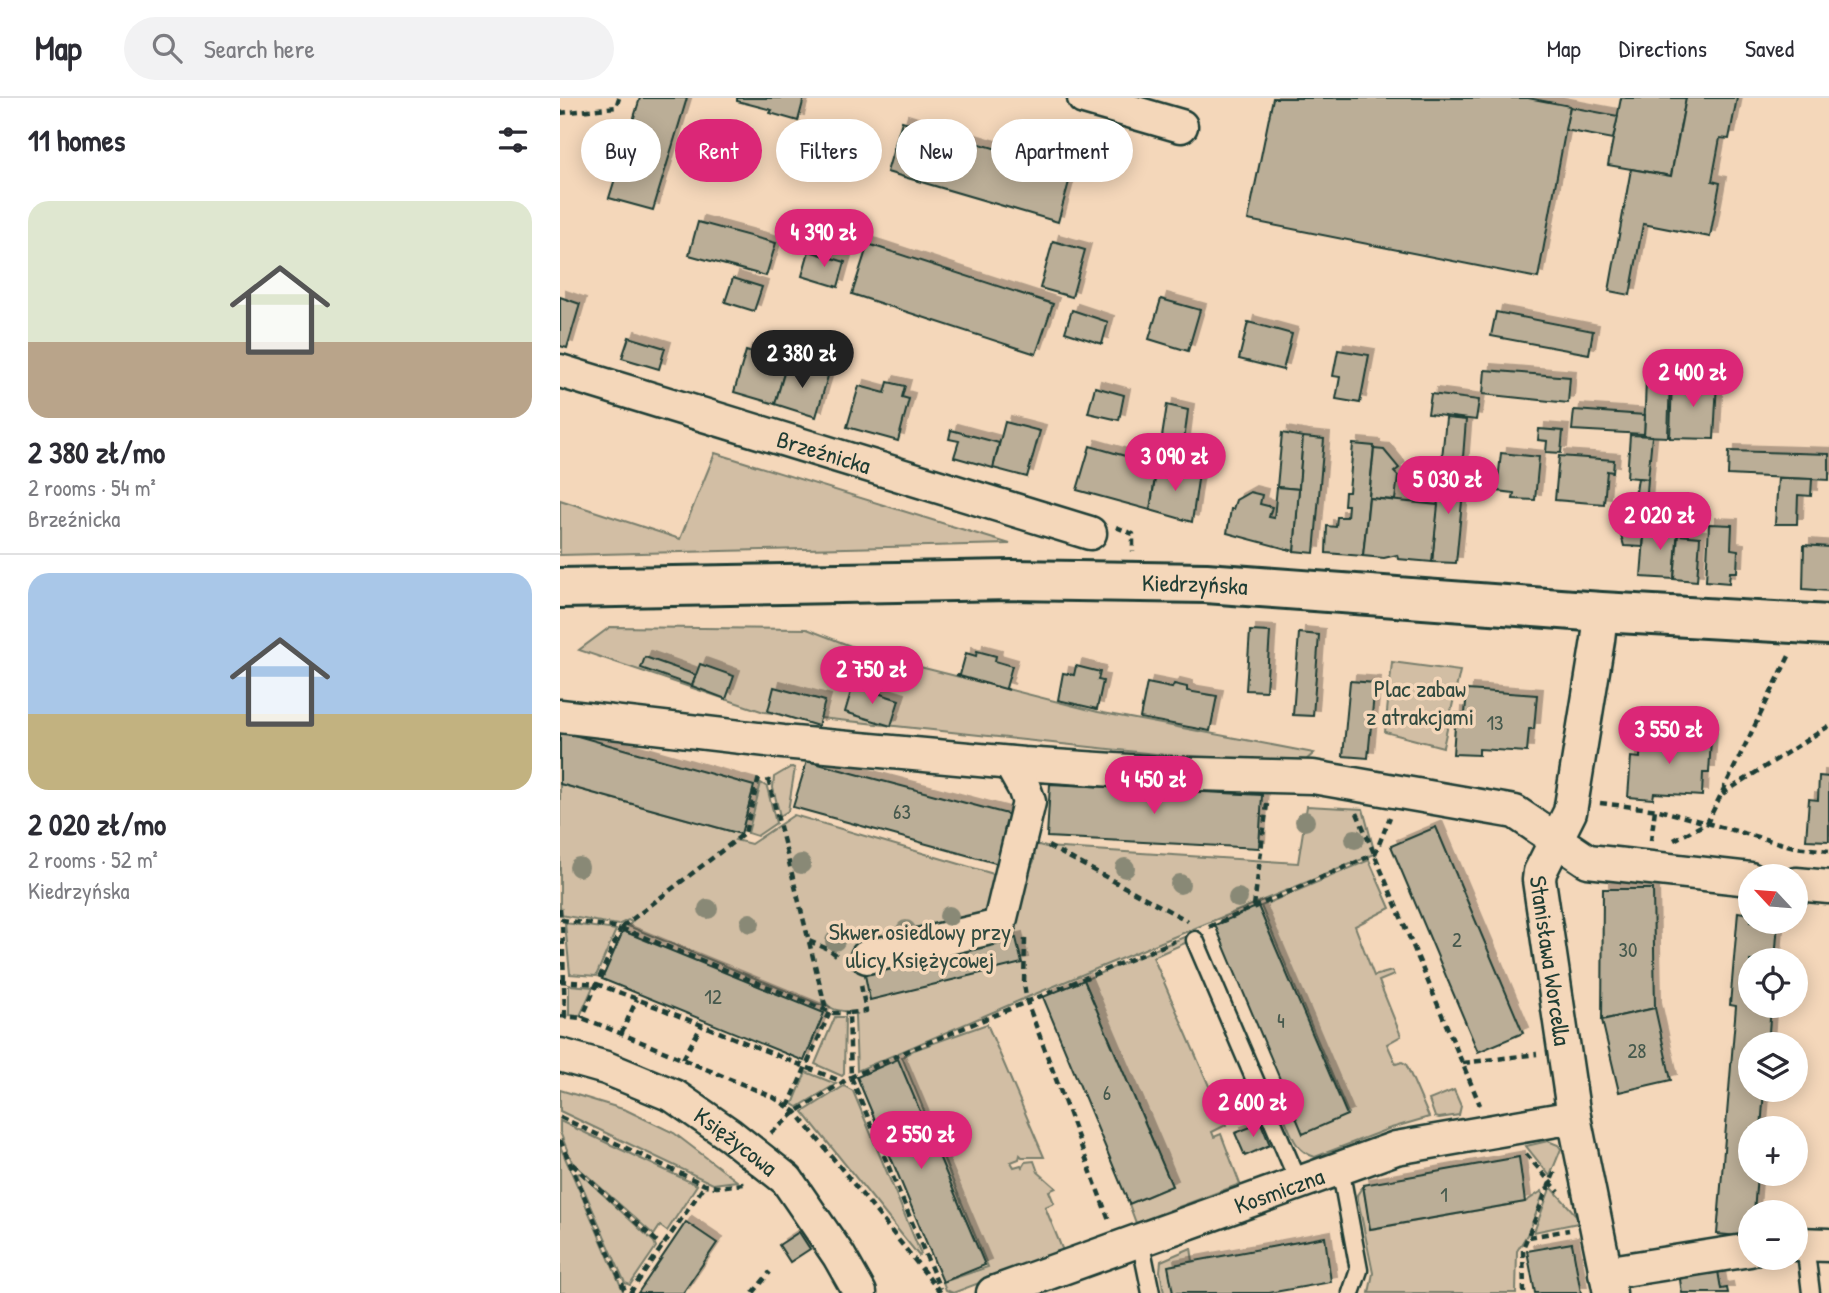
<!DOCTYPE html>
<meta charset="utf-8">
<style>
:root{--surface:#fff;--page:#f2f2f3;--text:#2b2b33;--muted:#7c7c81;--line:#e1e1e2;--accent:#db2777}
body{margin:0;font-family:"Patrick Hand",sans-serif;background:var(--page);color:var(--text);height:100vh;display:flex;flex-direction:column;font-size:26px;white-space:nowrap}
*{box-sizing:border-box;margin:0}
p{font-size:23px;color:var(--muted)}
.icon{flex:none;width:38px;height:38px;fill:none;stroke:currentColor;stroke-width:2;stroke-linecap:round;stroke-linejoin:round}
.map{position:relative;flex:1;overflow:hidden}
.sheet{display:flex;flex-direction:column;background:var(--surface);width:560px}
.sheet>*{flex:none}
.guide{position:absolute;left:21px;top:21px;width:665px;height:63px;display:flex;gap:14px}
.needle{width:46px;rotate:296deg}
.tools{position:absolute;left:1178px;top:766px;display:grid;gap:14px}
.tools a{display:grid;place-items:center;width:70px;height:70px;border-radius:50%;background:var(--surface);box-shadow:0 4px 18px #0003;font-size:35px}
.price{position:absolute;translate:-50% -60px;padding:0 16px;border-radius:24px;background:var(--accent);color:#fff;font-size:23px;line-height:46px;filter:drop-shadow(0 2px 4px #0008)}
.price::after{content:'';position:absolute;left:50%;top:42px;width:21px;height:16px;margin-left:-10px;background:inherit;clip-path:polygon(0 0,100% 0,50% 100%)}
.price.selected{background:#222;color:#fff}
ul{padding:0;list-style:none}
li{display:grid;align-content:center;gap:14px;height:371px;padding:0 28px}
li+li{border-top:2px solid var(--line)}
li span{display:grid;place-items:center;height:217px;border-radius:21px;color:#555}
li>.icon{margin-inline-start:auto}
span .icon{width:126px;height:126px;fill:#fffc;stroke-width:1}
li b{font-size:30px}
h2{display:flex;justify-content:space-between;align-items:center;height:84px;padding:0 28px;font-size:30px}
.tag{padding:0 24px;border-radius:32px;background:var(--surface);box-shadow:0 4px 18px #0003;font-size:24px;line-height:63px}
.tag.selected{background:var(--accent);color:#fff}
header{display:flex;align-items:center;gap:42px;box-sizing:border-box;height:98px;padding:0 35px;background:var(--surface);border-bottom:2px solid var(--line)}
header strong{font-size:33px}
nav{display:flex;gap:38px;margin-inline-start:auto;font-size:24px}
.search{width:490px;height:63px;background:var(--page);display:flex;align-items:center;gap:18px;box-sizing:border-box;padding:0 24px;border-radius:38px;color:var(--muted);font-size:26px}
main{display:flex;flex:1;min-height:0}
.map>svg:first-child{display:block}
.green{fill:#d2bea4;stroke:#787e6c;stroke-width:2}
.building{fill:#bbae97;stroke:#1f3d34;stroke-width:2;filter:url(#shadow)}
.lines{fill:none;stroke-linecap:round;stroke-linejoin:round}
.service-casing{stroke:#1f3d34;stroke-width:21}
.minor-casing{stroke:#1f3d34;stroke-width:37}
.tertiary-casing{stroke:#1f3d34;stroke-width:44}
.path{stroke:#1f3d34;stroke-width:4.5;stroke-dasharray:7 5;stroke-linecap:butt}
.service{stroke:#f4d7ba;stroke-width:16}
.minor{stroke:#f4d7ba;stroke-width:32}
.tertiary{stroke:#f4d7ba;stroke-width:38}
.tree{fill:#898976}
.labels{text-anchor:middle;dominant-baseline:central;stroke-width:7;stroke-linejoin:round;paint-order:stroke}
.number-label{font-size:21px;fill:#46594d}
.street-label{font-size:24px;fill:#1f3d34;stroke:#f4d7ba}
.park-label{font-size:24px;fill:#314a3f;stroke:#f4d7ba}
</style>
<header>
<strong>Map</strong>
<div class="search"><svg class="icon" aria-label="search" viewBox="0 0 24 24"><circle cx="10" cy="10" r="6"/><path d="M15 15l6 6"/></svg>Search here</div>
<nav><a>Map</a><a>Directions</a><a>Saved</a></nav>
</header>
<main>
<section class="sheet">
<h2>11 homes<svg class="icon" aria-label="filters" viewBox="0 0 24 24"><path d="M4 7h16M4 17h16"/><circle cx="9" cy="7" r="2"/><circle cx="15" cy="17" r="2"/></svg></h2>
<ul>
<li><span style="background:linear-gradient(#dfe7d0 65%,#b9a48a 0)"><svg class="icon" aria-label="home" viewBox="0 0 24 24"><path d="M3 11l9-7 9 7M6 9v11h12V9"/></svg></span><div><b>2 380 zł/mo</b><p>2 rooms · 54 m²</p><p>Brzeźnicka</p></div></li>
<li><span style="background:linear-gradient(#a9c7e8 65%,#c2b280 0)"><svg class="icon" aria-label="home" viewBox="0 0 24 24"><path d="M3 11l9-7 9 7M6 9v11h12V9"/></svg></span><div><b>2 020 zł/mo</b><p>2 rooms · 52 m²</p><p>Kiedrzyńska</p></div></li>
</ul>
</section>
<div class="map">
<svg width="1269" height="1195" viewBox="0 0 1269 1195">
<defs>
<filter id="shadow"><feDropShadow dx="6" dy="-6" stdDeviation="0" flood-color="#0004"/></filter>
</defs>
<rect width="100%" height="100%" fill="#f4d7ba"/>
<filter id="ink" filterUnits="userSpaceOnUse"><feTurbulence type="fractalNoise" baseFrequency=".0143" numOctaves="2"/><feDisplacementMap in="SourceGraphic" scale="14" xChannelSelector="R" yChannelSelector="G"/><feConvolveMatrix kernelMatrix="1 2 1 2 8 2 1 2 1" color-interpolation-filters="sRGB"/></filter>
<g filter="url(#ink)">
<g class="green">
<polygon points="155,355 450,446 0,457 0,402 120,441"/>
<polygon points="50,529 247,531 301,552 360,569 538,614 754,655 736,671 204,614 19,552"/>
<polygon points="832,564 900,573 883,649 825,634"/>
<polygon points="231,669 235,670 228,713 220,718 213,690 214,679"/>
<polygon points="201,685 207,689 216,725 197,738 188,735"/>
<path d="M0 686 181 736 175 742 191 746 234 717 464 785 474 763 475 746 486 749 738 765 747 708 803 711 815 756 463 901 297 973 295 918 297 916C285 911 272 916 265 903L262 902 263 908 68 828 72 824 68 822 58 827 0 817Z"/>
<path d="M809 762 830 810 795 828 814 878 832 873 834 877 819 883 841 938 827 946 836 966 842 964 846 966 869 1019 828 1031 755 1059C735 1053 732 1037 724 1019L735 1017 744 1035 788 1015 701 808Z"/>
<polygon points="5,825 56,832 36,878 10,876"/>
<polygon points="638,833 641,838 593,859 666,1027 652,1034 654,1039 661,1036 680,1086 576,1125 569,1106 612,1088 524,882"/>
<polygon points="9,887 33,889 20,918 9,917"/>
<polygon points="275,919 285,919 284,976 282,978 255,966"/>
<polygon points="427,926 484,1059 462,1059 460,1057 459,1061 451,1064 454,1069 461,1067 462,1069 465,1064 474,1063 478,1074 496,1090 489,1093 494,1105 485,1109 503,1153 393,1195 386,1192 383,1184 428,1169 342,959 354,952"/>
<polygon points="246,974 276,986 238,1009 233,1006"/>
<polygon points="284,988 293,993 361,1156 359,1158 243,1014"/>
<polygon points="0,992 66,1012 114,1035 177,1083 153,1086 0,1013"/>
<polygon points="894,992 901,1008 899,1017 879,1020 875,1019 869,1002"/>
<polygon points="0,1023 137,1087 107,1133 100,1128 94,1137 12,1064 0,1034"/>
<polygon points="988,1043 998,1047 1001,1051 990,1078 966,1048"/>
<polygon points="0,1048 64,1195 0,1195"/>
<polygon points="20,1075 94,1144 96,1149 70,1187 65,1185 17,1076"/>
<polygon points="803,1088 811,1131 965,1104 982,1093 983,1096 970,1132 957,1153 956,1195 809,1195 813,1175 797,1097"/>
<polygon points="990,1091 993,1091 1016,1117 1018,1125 974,1134"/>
<polygon points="631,1150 633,1163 609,1168 613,1195 604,1195 600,1173 601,1163"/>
</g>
<g class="building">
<polygon points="80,0 127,0 93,112 49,100"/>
<polygon points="177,0 244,0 238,23 210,15 212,12 177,3"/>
<polygon points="713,0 968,0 1010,8 978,180 688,122"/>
<polygon points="1061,0 1126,0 1111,78 1048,67"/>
<polygon points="1126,0 1177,0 1169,41 1160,40 1152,83 1160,85 1150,139 1083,126 1070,197 1049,193 1071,71 1111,78"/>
<polygon points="1010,9 1058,18 1053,41 1005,32"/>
<polygon points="342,23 512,73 498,124 327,74"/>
<polygon points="138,124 216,145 206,178 129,157"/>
<polygon points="493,143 525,152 512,199 480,190"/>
<polygon points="308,146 493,206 476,256 292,196"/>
<polygon points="249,153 285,164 278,189 242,178"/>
<polygon points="173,180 202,189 194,213 165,204"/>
<polygon points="0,199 20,206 7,250 0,248"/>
<polygon points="601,201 640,212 628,253 589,241"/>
<polygon points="512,212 548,224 542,246 505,234"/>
<polygon points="936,214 1033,233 1029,256 931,238"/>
<polygon points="688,224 732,236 723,272 679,261"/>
<polygon points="69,239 105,250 99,271 62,260"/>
<polygon points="778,252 809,257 800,305 776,301 780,279 773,278"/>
<polygon points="186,253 227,265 215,306 174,294"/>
<polygon points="227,265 268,278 256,319 215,306"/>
<polygon points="925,272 1010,279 1008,305 923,296"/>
<polygon points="1086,280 1110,281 1108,339 1084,338"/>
<polygon points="1112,281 1157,284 1154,341 1110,340"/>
<polygon points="328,284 345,288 342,299 349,301 338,343 287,329 299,288 325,295"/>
<polygon points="535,289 564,297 559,322 528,315"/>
<polygon points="871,296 919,302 916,322 868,316"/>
<polygon points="607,307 628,312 624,343 632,344 631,356 623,355 622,361 599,358"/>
<polygon points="1014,312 1085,317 1084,336 1012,332"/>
<polygon points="886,320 906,322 902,372 881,370"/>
<polygon points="445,324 480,333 467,379 433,370"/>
<polygon points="979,331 1003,333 1001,355 986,354 987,343 978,342"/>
<polygon points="391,332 439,345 433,370 394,359 399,343 389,341"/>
<polygon points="722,335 743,339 739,391 717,389"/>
<polygon points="1070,337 1092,338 1088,381 1067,379"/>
<polygon points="743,339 764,341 754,455 734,453"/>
<polygon points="793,346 814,348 803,458 766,455 767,428 776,429 777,419 787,419 788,407 784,407 785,394 789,394"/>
<polygon points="530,348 597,367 590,412 517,392"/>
<polygon points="814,351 824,352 839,370 834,374 838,378 835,402 809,400"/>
<polygon points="1169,353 1269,356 1269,382 1168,377"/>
<polygon points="941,355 979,359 975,402 953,401 954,395 937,393"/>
<polygon points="999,358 1054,362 1053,374 1047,373 1044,406 995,402"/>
<polygon points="597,369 639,375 632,424 590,412"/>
<polygon points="881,370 905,373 896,465 872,464"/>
<polygon points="1078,380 1088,381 1083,449 1064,448 1061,437 1066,431 1062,422 1066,414 1063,403 1076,394"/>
<polygon points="1218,380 1252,381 1251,398 1238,397 1237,426 1215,426"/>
<polygon points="717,389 739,391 734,453 667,435 671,411 673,411 676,402 690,394 702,397 700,406 712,409 709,419 714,420"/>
<polygon points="809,400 878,407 872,464 838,461 837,457 824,460 803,458"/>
<polygon points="1085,426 1118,428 1114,481 1081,479"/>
<polygon points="1149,426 1172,427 1171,451 1178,452 1177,474 1170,474 1169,485 1146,483"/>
<polygon points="1118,437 1140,439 1137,483 1114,481"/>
<polygon points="1244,447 1269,449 1269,493 1243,491"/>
<polygon points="690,533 710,534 706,593 686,592"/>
<polygon points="739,535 759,537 753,618 733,617"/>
<polygon points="417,553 436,558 435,563 452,568 446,590 449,592 396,577 400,577 406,555 416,558"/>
<polygon points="85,559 136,577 132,588 81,570"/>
<polygon points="140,566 174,578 166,601 132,588"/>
<polygon points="516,568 540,574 538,582 543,583 537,611 498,602 503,575 514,577"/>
<polygon points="790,583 815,585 808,660 783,658"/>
<polygon points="587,585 612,590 614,586 627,589 627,593 657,598 650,633 580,620"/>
<polygon points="293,587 339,602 331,628 285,614"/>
<polygon points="214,589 265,603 258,628 208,613"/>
<polygon points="907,592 977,597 974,631 969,631 967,654 919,651 919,657 893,656 896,615 905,616"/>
<polygon points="0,633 194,688 181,736 0,686"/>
<polygon points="1081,636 1151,641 1149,675 1143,675 1142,698 1094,695 1093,701 1068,699 1071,659 1080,660"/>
<polygon points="247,663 451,717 439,766 233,709"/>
<polygon points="1259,678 1269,679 1269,743 1246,742 1249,701 1258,702"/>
<polygon points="490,686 702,697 699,750 487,739"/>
<polygon points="876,729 963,935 918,954 831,748"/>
<polygon points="1043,791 1093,791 1095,910 1042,922"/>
<polygon points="698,808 787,1017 743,1036 655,827"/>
<polygon points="1178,814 1190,816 1190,824 1218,824 1215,863 1190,863 1190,908 1211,908 1208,947 1190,947 1190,992 1204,992 1201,1031 1190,1031 1190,1076 1197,1076 1194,1115 1190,1115 1190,1139 1157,1136 1176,908 1170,907"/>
<polygon points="63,833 264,915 244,963 42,881"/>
<polygon points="456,840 462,865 310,902 305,877"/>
<polygon points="524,882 612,1088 569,1106 483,899"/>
<polygon points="1095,910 1111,982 1059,994 1042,922"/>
<polygon points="338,961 425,1167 383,1184 297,979"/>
<polygon points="701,1025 710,1047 685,1058 675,1035"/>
<polygon points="959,1059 965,1104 810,1131 803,1087"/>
<polygon points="126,1124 157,1145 123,1195 78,1195"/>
<polygon points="239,1134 250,1151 230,1164 219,1147"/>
<polygon points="765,1139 771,1184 709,1195 613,1195 608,1168"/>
<polygon points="1012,1145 1021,1195 975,1195 967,1153"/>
<polygon points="1157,1167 1161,1191 1167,1190 1168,1195 1122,1195 1119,1175"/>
</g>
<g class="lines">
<g class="service-casing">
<g id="service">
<polyline points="635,842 739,1085"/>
<polyline points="780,1070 799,1172 791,1195"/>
<polyline points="580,1142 591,1195"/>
<polyline points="1245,1146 1251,1195"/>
</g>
</g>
<g class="minor-casing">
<g id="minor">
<polyline points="524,0 621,28"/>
<path id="s1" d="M0 273 530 435"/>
<path id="s2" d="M1041 514 1038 542 1010 714 980 774 979 782 1014 1019 1050 1195"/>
<polyline points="0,618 223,644 463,666 600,675 753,679 955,714 1028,763 1190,781"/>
<polyline points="1236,786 1269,789"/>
<polyline points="307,859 439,828 469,704 464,690 450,665"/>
<path id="s3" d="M0 957 46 970 114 998 170 1037 227 1082 279 1158 300 1195"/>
<polyline points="1236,1146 1269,1147"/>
<polyline points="1045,1175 1190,1152"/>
<path id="s4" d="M433 1195 836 1050 1014 1019"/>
</g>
</g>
<g class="tertiary-casing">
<g id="tertiary">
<path id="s5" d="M0 490 452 482 646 485 1041 514 1269 527"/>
</g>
</g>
<g class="path">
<polyline points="0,15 56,9 59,0"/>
<polyline points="556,429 573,436 573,454"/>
<polyline points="208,681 266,911"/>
<polyline points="1162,696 1269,628"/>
<polyline points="1040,705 1099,712 1234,749 1269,753"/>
<polyline points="797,715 920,1007"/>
<polyline points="1114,742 1147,725 1230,556"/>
<polyline points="1091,743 1095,711"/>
<polyline points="488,748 628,823"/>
<polyline points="694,808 707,706"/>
<polyline points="0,810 1,822"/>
<polyline points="62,829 185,735 199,679"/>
<polyline points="649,829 815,756 830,719"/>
<polyline points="61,830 273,915 289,915"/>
<polyline points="465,841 464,886 467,904 550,1125"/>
<polyline points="249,843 270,852 280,860"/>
<polyline points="0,883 37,886 77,901 283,984"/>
<polyline points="301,887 306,913 289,915 291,979 380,1191"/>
<polyline points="0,918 22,920 38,926 213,999 236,1014 381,1195"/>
<polyline points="5,919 2,822 61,830 22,920"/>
<polyline points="61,936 77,901"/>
<polyline points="123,961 142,927"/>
<polyline points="903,965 977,956"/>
<polyline points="228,1009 270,914"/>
<polyline points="0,1019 145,1087 157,1089 184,1086"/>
<polyline points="211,1035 236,1014 291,979 350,952 615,843"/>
<polyline points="0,1042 66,1195"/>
<polyline points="966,1056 999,1094"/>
<polyline points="12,1066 102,1148"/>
<polyline points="969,1139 1009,1132"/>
<polyline points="70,1195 145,1087"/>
<polyline points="193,1195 210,1174"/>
<polyline points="964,1195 963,1150 995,1073"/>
</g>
<use href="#service" class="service"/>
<use href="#minor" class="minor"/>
<use href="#tertiary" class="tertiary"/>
</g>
<g class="tree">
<circle cx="745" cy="723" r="10"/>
<circle cx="795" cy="741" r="10"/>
<circle cx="241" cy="766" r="10"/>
<circle cx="19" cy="769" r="10"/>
<circle cx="565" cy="770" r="10"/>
<circle cx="620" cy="786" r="10"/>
<circle cx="678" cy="800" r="10"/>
<circle cx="148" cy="811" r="10"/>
<circle cx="389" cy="818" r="10"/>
<circle cx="190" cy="825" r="10"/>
<circle cx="346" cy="832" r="10"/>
<circle cx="275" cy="843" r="10"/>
</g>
</g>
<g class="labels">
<g class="number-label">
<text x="935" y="624">13</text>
<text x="342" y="713">63</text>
<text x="897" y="841">2</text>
<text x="1068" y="851">30</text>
<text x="153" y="898">12</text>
<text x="721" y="922">4</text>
<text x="1077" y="952">28</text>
<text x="547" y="994">6</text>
<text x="884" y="1096">1</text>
</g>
<g class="street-label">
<text stroke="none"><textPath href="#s1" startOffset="276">Brzeźnicka</textPath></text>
<text stroke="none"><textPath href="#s5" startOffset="635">Kiedrzyńska</textPath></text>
<text stroke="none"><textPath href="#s2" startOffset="359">Stanisława Worcella</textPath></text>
<text stroke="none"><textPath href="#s3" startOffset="198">Księżycowa</textPath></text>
<text stroke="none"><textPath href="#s4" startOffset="304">Kosmiczna</textPath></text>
</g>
<g class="park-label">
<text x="860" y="590">Plac zabaw<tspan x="860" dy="28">z atrakcjami</tspan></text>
<text x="360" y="833">Skwer osiedlowy przy<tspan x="360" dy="28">ulicy Księżycowej</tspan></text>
</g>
</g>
</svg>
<div class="tools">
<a><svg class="needle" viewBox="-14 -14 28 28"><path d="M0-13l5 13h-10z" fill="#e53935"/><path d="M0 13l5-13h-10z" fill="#7c7c81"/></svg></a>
<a><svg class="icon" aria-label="locate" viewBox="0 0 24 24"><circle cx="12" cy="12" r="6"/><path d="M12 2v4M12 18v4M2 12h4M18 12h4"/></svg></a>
<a><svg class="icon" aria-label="layers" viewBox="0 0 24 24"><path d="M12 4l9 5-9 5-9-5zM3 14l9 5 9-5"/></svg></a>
<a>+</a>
<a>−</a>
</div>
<b class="price" style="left:264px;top:171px">4 390 zł</b>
<b class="price selected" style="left:242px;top:292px">2 380 zł</b>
<b class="price" style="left:1133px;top:311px">2 400 zł</b>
<b class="price" style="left:615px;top:395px">3 090 zł</b>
<b class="price" style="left:888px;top:418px">5 030 zł</b>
<b class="price" style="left:1100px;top:454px">2 020 zł</b>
<b class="price" style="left:312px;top:608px">2 750 zł</b>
<b class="price" style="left:1109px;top:668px">3 550 zł</b>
<b class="price" style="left:594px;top:718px">4 450 zł</b>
<b class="price" style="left:693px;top:1041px">2 600 zł</b>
<b class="price" style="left:361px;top:1073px">2 550 zł</b>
<div class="guide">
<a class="tag">Buy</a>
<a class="tag selected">Rent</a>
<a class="tag">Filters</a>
<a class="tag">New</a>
<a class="tag">Apartment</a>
</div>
</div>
</main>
